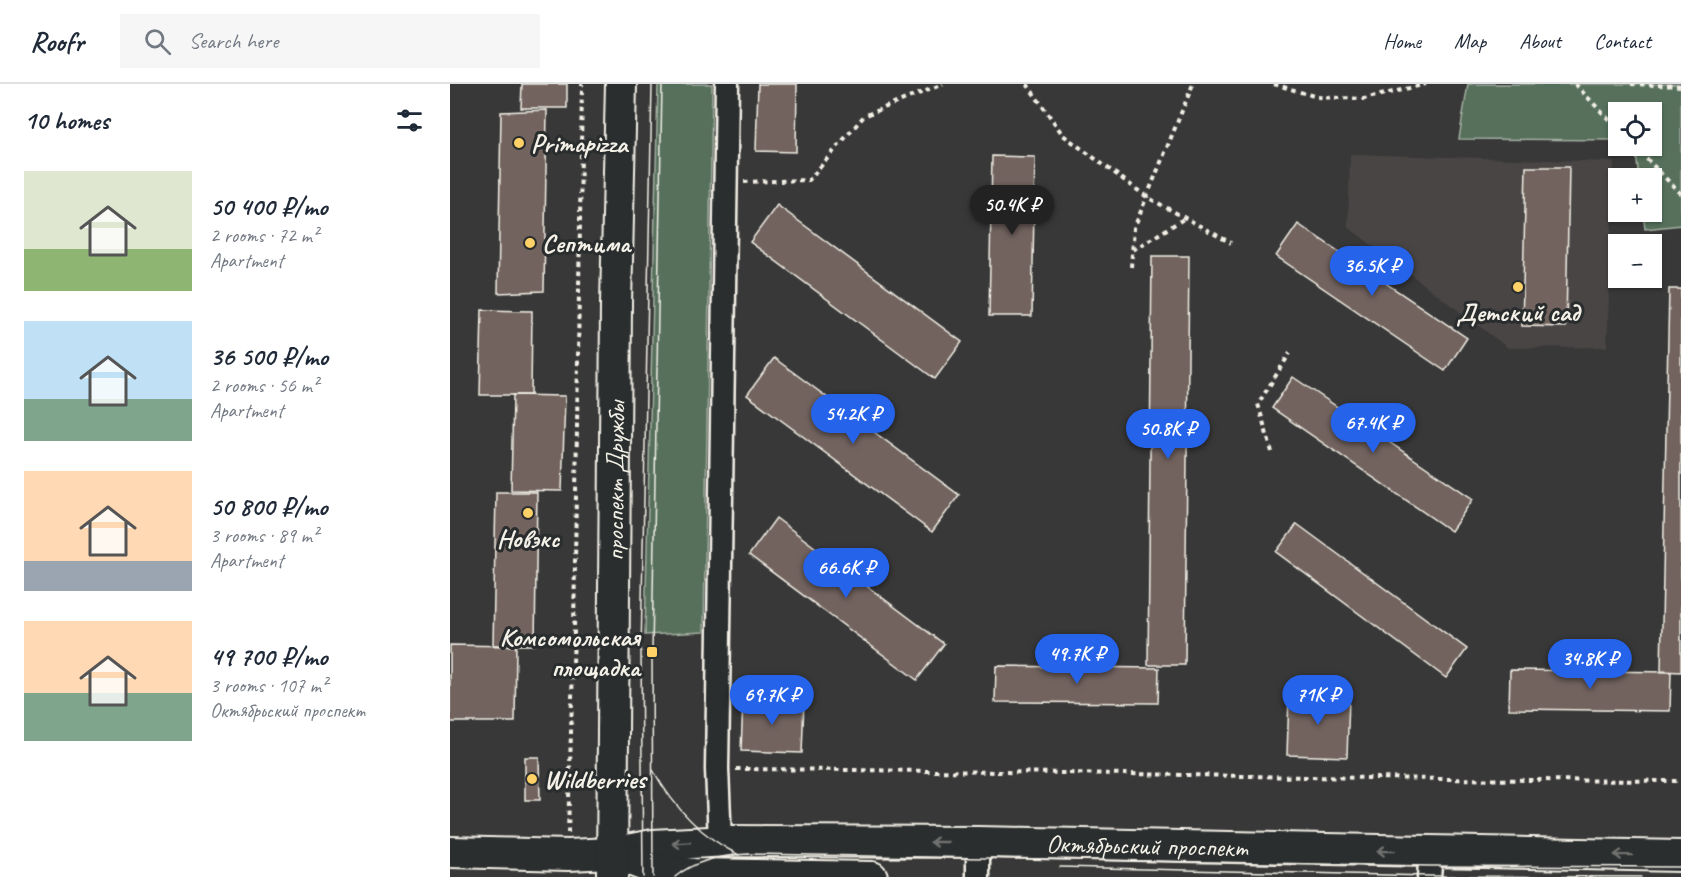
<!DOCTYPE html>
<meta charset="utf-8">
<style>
:root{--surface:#fff;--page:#f6f6f7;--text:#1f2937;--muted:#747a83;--line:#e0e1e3;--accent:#2563eb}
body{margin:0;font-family:Caveat,sans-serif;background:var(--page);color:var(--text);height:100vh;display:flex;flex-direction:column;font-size:22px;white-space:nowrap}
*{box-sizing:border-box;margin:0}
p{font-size:20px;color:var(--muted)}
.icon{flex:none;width:33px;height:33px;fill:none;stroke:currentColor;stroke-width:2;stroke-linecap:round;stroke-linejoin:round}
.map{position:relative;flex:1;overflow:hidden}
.drawer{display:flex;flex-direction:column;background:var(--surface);width:450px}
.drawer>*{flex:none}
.controls{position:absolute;left:1158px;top:18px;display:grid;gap:12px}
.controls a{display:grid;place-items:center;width:54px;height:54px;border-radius:0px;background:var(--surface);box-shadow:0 2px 4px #0004;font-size:30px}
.price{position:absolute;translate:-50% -51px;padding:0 14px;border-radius:21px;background:var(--accent);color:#fff;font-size:20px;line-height:39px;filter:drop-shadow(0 2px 3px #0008)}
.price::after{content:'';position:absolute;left:50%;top:36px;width:18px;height:14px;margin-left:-9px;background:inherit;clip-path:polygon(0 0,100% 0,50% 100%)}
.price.current{background:#222;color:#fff}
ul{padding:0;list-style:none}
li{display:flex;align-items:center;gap:18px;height:150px;padding:0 24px}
li span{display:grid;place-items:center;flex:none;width:168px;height:120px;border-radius:0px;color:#555}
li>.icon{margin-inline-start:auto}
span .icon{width:72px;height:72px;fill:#fffc;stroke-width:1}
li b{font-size:26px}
h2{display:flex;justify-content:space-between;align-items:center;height:72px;padding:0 24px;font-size:26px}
header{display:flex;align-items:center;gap:36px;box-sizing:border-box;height:84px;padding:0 30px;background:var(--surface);border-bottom:2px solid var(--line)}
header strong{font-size:28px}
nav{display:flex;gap:33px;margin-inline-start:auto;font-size:21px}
.search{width:420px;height:54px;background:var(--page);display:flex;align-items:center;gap:15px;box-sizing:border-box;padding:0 21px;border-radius:0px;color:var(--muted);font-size:22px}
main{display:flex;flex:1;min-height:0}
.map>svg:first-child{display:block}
.built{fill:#494544}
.green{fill:#566f5c;stroke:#a5b0a2;stroke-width:1.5}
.building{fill:#72645f;stroke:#f4f1e8;stroke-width:1.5}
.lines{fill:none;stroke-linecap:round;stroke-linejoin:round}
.minor-casing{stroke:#f4f1e8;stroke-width:27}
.major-casing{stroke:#f4f1e8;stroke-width:34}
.path{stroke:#f4f1e8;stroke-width:4;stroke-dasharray:4.5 4.5;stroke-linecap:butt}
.minor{stroke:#2a2d2e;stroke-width:22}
.major{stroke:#2a2d2e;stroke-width:30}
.tram{stroke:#f4f1e8;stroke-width:1.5}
.oneway{stroke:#71726f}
.poi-dot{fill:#ffd166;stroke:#2a2d2e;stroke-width:2}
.labels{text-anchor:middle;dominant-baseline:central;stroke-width:6;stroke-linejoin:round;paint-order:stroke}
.poi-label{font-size:26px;font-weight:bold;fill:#f4f1e8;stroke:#2a2d2e;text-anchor:start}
.street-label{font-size:26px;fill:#f4f1e8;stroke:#2a2d2e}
</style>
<header>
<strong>Roofr</strong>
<div class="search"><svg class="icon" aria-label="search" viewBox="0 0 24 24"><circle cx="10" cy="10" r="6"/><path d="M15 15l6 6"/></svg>Search here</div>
<nav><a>Home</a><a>Map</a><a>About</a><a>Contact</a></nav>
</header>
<main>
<section class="drawer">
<h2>10 homes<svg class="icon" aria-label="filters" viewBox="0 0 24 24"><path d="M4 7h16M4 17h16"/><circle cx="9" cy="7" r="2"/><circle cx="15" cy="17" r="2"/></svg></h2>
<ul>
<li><span style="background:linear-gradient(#dfe7d0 65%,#8fb573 0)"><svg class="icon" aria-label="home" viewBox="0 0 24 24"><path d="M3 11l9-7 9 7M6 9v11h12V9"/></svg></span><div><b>50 400 ₽/mo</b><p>2 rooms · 72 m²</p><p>Apartment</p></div></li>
<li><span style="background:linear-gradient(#bfe0f5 65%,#7fa58c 0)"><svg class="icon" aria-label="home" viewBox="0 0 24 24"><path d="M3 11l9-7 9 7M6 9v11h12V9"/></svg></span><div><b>36 500 ₽/mo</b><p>2 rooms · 56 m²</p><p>Apartment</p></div></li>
<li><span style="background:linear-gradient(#ffd9b3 75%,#9aa5b1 0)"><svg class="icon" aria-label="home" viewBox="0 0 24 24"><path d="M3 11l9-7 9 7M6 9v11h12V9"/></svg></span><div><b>50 800 ₽/mo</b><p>3 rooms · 89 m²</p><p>Apartment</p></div></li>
<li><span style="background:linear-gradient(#ffd9b3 60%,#7fa58c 0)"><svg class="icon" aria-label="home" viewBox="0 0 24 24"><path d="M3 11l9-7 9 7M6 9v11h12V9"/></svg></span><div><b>49 700 ₽/mo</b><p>3 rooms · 107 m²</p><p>Октябрьский проспект</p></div></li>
</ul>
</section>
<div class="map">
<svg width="1231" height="793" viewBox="0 0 1231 793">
<rect width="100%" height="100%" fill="#383838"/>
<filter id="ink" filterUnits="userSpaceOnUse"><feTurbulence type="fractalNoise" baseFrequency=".0167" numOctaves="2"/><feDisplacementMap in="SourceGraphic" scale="12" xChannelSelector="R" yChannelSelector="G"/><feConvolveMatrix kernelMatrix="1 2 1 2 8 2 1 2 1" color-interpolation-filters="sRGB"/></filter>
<g filter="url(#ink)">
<polygon class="built" points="900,70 1164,78 1157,263 1058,264 898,143"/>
<g class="green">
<polygon points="208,0 262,0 254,548 195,551"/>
<polygon points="1018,0 1231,0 1231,141 1195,145 1193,128 1202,128 1202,94 1189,94 1185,62 1202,62 1202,28 1168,28 1168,56 1009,55"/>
</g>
<g class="building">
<polygon points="72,0 117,0 117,24 71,24"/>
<polygon points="308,0 347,0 346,68 306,67"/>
<polygon points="97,26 94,207 48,209 51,28"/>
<polygon points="542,72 585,73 582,232 539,232"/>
<polygon points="1076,83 1119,83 1116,243 1072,242"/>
<polygon points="327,121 512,258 485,295 300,158"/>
<polygon points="848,140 1017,254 995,287 826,172"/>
<polygon points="702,172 739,172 735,581 698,581"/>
<polygon points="1219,205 1231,205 1231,588 1211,587"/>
<polygon points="32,226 82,227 81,311 30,311"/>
<polygon points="324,274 509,411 482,448 297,311"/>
<polygon points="843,293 1023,415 1001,447 822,324"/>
<polygon points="63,311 115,312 112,407 61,406"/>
<polygon points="46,408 87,408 85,561 43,561"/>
<polygon points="326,434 494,560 467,596 299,471"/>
<polygon points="847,440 1017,565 996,594 826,468"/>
<polygon points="0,561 66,562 65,638 0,638"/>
<polygon points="546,582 709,584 708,619 545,618"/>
<polygon points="1060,586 1221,588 1220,627 1059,625"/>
<polygon points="839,612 899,614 897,673 837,671"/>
<polygon points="293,615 354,617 352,669 291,667"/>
<polygon points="75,673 89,673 90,716 75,716"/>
</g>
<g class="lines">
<g class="minor-casing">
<g id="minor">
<polyline points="270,757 267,685 277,0"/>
<polyline points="528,758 528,793"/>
<polyline points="979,793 981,768"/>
</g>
</g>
<g class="major-casing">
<g id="major">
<path id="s1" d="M0 768 118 771 162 769 203 761 278 757 528 758 1231 772"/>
<polyline points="162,769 203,785 243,790 422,793"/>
<path id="s2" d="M162 793 166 220 171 0"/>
</g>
</g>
<g class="path">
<polyline points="577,0 613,51 697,113 781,159"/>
<polyline points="824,0 867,13 914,15 976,0"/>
<polyline points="1125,0 1168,45"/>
<polyline points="1181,0 1231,2"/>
<polyline points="1184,62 1231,110"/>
<polyline points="294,98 359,96 414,32 493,0"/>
<polyline points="683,166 735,134"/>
<polyline points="681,183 684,144 743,0"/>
<polyline points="822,368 808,320 840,269"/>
<path d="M286 685C601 687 916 696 1231 697"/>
<polyline points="118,749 124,547 132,0"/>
</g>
<use href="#minor" class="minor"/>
<use href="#major" class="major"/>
<g class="tram">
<path d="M203 686C223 722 252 753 289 771"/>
<polyline points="610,783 979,792 1191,793"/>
<polyline points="193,793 191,568 202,0"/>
<polyline points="203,793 202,568 212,0"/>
<path d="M225 793C245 776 273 771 299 770L980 782 1231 783"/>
</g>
</g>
<defs><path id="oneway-shaft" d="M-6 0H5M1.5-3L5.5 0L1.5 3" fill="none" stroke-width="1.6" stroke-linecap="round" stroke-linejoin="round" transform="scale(1.5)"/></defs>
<g class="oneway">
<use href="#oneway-shaft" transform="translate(489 758) rotate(-180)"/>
<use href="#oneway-shaft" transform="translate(231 759) rotate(176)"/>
<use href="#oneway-shaft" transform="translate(936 767) rotate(-179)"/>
<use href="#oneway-shaft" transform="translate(1173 771) rotate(-179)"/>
</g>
</g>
<g class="poi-dot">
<circle cx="69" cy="59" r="6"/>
<circle cx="80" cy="159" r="6"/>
<circle cx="1068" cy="203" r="6"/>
<circle cx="78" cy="429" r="6"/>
<rect x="196" y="562" width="12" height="12" rx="3"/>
<circle cx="82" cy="695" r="6"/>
</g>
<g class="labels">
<g class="poi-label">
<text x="81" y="59">Primapizza</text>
<text x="92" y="159">Септима</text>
<text x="1068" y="228" text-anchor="middle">Детский сад</text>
<text x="78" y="454" text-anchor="middle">Новэкс</text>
<text x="190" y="553" text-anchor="end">Комсомольская<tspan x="190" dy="30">площадка</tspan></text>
<text x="94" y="695">Wildberries</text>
</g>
<g class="street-label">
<text stroke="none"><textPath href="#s2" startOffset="396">проспект Дружбы</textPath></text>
<text stroke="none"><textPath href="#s1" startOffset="698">Октябрьский проспект</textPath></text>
</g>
</g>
</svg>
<div class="controls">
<a><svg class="icon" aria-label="locate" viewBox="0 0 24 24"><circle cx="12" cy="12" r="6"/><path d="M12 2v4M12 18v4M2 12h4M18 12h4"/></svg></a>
<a>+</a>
<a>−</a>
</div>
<b class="price current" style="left:562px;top:152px">50.4K ₽</b>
<b class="price" style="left:922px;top:213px">36.5K ₽</b>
<b class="price" style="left:403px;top:361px">54.2K ₽</b>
<b class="price" style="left:923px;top:370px">67.4K ₽</b>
<b class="price" style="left:718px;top:376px">50.8K ₽</b>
<b class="price" style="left:396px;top:515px">66.6K ₽</b>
<b class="price" style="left:627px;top:601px">49.7K ₽</b>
<b class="price" style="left:1140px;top:606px">34.8K ₽</b>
<b class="price" style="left:322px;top:642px">69.7K ₽</b>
<b class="price" style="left:868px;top:642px">71K ₽</b>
</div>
</main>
